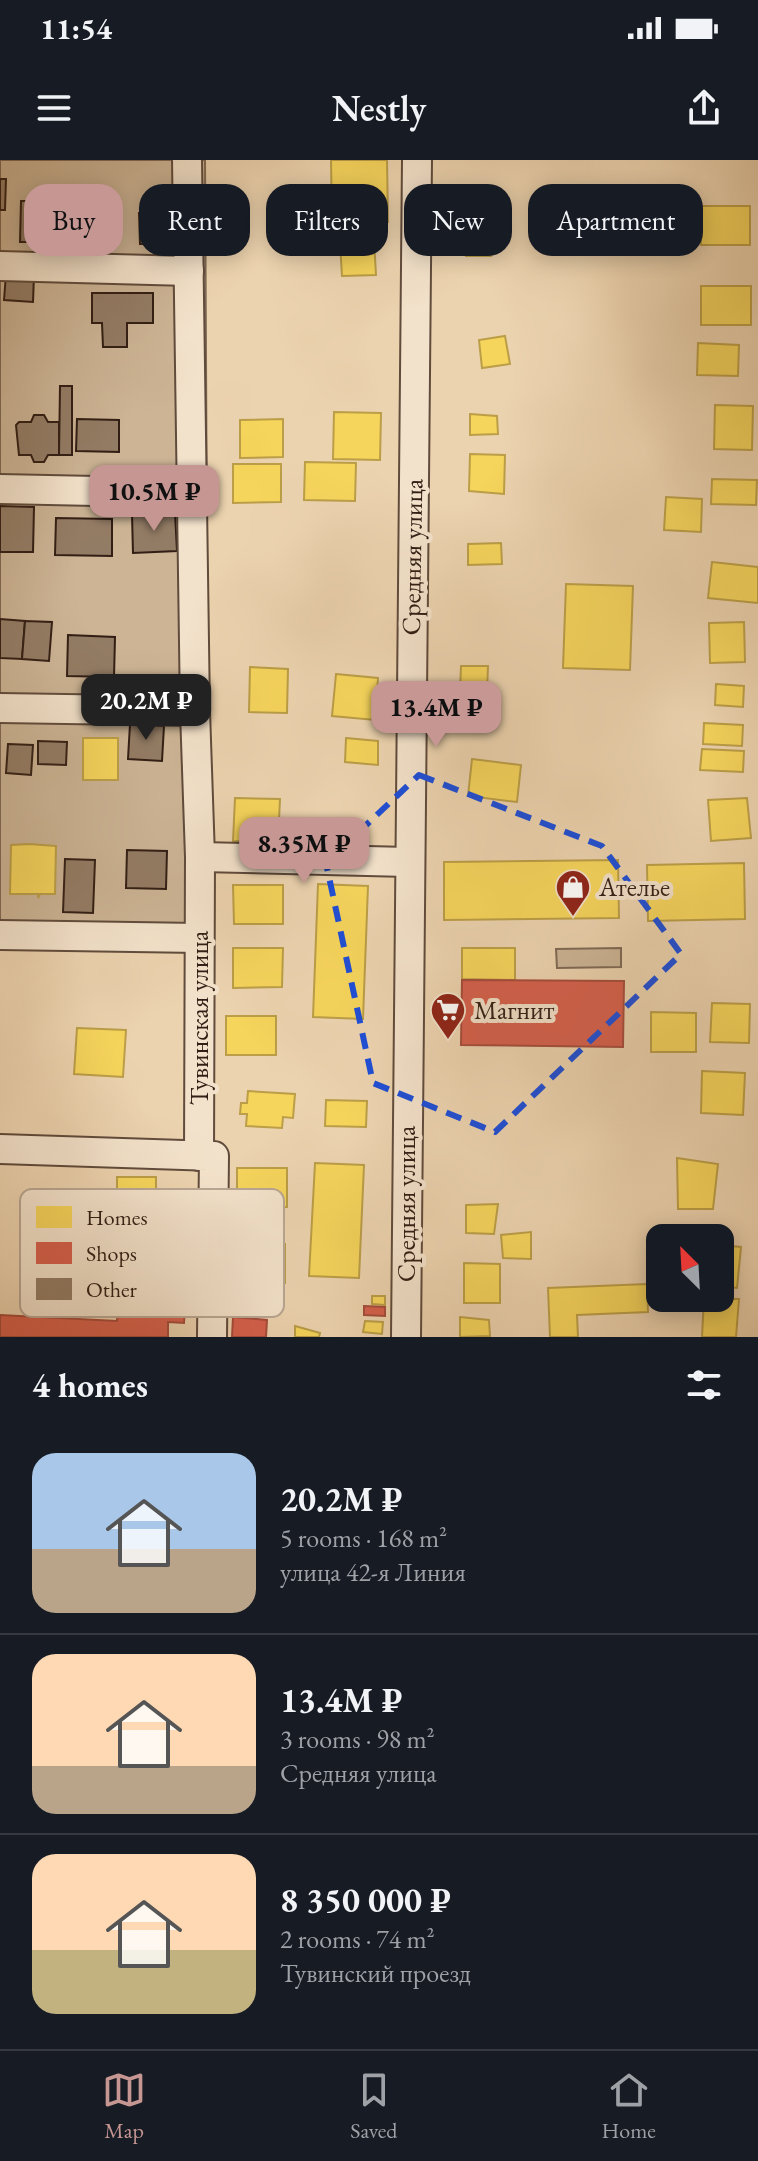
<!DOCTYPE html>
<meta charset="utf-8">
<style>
:root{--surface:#171b24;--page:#242831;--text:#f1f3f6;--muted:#9ea1a6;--line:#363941;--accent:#c59692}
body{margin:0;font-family:"EB Garamond",serif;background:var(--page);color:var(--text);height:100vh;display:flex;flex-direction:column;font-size:30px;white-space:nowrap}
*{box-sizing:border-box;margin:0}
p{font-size:26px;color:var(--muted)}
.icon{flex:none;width:44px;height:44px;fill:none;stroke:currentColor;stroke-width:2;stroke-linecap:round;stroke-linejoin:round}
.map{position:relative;height:1177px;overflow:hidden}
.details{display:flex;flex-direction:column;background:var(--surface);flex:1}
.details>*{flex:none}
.hud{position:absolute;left:24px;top:24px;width:710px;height:72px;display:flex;gap:16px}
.needle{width:52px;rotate:336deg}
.controls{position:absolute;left:646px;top:1064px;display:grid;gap:16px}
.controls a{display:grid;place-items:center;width:88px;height:88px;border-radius:16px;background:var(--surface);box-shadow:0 4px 20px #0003;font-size:40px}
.price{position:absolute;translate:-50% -68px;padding:0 18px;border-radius:16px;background:var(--accent);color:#111;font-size:26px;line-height:52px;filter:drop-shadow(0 2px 4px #0008)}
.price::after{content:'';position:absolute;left:50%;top:48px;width:24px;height:18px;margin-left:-12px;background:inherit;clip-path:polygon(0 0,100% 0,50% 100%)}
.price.selected{background:#222;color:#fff}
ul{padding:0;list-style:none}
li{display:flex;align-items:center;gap:24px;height:200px;padding:0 32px}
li+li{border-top:2px solid var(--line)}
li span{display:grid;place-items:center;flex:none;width:224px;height:160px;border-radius:24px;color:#555}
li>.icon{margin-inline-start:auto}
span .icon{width:96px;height:96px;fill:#fffc;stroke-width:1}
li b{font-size:34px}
h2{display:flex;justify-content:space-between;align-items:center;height:96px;padding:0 32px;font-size:34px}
.chip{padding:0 28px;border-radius:24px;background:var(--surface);box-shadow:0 4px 20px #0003;font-size:28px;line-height:72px}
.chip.selected{background:var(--accent);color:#111}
.status{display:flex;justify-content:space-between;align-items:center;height:56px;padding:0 40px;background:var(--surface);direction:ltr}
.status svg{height:22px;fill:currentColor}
header{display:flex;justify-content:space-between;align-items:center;height:104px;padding:0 32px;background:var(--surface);font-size:36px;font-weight:600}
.menu{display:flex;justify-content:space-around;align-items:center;height:112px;border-top:2px solid var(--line);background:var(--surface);font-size:22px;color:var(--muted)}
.menu a{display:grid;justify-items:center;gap:4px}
.menu .selected{color:var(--accent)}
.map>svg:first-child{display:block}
.green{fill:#ccb495;stroke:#7f6955;stroke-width:2}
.homes{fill:#f6d55c;stroke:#bb9e47;stroke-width:2}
.shops{fill:#d6604d;stroke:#a54c3c;stroke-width:2}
.building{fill:#937c65;stroke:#321e15;stroke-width:2}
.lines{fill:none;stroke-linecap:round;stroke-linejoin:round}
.minor-casing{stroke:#604b3c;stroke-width:32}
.minor{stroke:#f3e2cb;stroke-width:28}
.marked{fill:none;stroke:#1d4ed8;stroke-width:6;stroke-dasharray:16 10;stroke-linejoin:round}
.labels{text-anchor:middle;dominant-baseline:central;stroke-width:8;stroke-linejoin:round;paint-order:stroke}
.street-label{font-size:26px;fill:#321e15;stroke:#f3e2cb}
.poi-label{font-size:26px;fill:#321e15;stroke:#f3e2cb;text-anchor:start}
.key{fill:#f3e2cb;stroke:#b9a794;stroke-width:2}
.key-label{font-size:22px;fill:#321e15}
</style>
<div class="status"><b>11:54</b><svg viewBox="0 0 49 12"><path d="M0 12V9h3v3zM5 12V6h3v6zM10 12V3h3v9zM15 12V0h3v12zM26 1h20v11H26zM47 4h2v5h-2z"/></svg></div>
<header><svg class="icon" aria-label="menu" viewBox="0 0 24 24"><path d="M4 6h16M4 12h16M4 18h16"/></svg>Nestly<svg class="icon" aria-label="share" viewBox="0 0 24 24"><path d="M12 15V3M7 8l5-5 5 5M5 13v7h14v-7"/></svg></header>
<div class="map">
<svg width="758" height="1177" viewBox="0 0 758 1177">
<rect width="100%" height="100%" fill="#ecd3af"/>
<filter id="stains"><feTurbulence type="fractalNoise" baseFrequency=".0025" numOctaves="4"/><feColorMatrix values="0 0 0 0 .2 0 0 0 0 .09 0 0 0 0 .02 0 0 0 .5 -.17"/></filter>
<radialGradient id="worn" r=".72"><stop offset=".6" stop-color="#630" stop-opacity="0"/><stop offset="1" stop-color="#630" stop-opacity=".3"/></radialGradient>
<g class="green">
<polygon points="0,0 205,0 209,789 0,789"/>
<polygon points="621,788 621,807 557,808 556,789"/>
</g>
<g class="homes">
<polygon points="331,0 387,0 388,62 332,62"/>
<polygon points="700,46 750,46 750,85 701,85"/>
<polygon points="491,59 491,96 466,96 466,60"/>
<polygon points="374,80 376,115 342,116 340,83"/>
<rect x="701" y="126" width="50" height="39"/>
<polygon points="505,176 510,204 482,208 479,180"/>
<polygon points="698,183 739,185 738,216 697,215"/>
<polygon points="715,245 753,246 752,290 714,289"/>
<polygon points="334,252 381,253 380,300 333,299"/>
<polygon points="470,254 497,256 498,274 470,275"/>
<polygon points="283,259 283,297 240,298 240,260"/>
<polygon points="470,294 505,295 504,334 469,331"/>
<polygon points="305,302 356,303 355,341 304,340"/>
<polygon points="233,304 281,304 281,342 233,343"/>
<polygon points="712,319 757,320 756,345 711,344"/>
<polygon points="666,337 702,339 701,372 664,370"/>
<polygon points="501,383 502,404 468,405 468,384"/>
<polygon points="712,402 758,407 758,443 708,438"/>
<polygon points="566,424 633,426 630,510 563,508"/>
<polygon points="744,462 745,502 710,503 709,463"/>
<polygon points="461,506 488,506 487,533 460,532"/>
<polygon points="250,507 288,509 287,553 249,552"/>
<polygon points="336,514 378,518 375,560 332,556"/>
<polygon points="716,524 744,526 743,547 715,545"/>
<polygon points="704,563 743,565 742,586 703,584"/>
<rect x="83" y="578" width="35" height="42"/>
<polygon points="346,578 378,581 378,605 345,602"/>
<polygon points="702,589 744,591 743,612 700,610"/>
<polygon points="472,599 521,605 517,642 468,636"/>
<polygon points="235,638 280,639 278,682 233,681"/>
<polygon points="747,638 751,678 711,681 708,640"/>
<polygon points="29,684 56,686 55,734 40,734 38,738 38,734 10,734 11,685"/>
<polygon points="618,700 619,758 444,760 444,702"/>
<polygon points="744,703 745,759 648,761 647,705"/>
<polygon points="318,724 368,726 363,859 313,857"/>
<polygon points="233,725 283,725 283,764 234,764"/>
<polygon points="233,788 283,788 282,827 233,828"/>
<polygon points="462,788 515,788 515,820 462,819"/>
<polygon points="712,843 750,844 749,883 710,882"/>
<polygon points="651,852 696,853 696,892 651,892"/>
<rect x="226" y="856" width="50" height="39"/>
<polygon points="77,868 126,870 123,917 74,914"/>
<polygon points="702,911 745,913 743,955 701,953"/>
<polygon points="248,931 295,934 293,958 283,957 282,968 246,966 247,954 240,954 241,943 247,943"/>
<polygon points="326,940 367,941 366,967 325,966"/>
<polygon points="677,998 718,1004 713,1049 678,1049"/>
<polygon points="315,1003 364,1005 359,1118 309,1116"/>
<polygon points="237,1008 287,1008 287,1047 237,1048"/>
<rect x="117" y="1017" width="39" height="95"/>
<polygon points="498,1044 494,1074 466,1073 466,1045"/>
<polygon points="531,1072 531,1099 503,1098 501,1075"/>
<rect x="235" y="1084" width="50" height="39"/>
<polygon points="720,1085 741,1087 737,1128 720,1126"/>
<polygon points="464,1103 500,1104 500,1143 464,1143"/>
<polygon points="647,1124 648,1152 577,1155 578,1177 550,1177 548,1128"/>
<polygon points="372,1136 385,1136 385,1145 372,1144"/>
<polygon points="704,1138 739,1139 736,1177 702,1177"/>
<polygon points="460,1157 489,1160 490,1176 460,1177"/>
<polygon points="365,1161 383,1162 382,1174 363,1172"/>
<polygon points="295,1166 320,1173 319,1177 295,1177"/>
</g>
<g class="shops">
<polygon points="462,820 624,821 623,887 461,885"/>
<polygon points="118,1145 185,1148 184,1163 168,1162 168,1177 0,1177 0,1155 117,1161"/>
<polygon points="364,1146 385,1147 385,1156 364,1155"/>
<polygon points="233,1157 267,1160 266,1177 232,1177"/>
</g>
<g class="building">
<polygon points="0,19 6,19 5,50 0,50"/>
<polygon points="21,41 50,41 49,82 20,82"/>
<polygon points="139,53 177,53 177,84 140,84"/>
<polygon points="6,114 34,115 33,142 4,140"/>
<polygon points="92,133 153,133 153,163 127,163 127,187 103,187 102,163 92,163"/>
<polygon points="60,226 72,226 72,295 59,295"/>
<polygon points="34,255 44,255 48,262 59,262 59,295 48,295 44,302 34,302 31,295 19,295 16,265 19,262 31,262"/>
<polygon points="77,259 119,260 119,292 76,291"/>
<polygon points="0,346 34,347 33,392 0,392"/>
<polygon points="175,353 177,391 133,393 132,354"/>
<polygon points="56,358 112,359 112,396 55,395"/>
<polygon points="0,459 25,461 22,499 0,498"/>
<polygon points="25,461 52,462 49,501 22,499"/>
<polygon points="68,475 115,477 114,517 67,516"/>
<polygon points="130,564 164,566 162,601 128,599"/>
<polygon points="38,581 67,582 66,605 38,604"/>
<polygon points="8,584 33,585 31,615 6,613"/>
<polygon points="127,690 167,691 166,729 126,728"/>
<polygon points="65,699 95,700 93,753 63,752"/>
</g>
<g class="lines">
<g class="minor-casing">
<g id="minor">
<polyline points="187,0 195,551 200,697 199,996"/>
<polyline points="0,106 189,111"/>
<polyline points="0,329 192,333"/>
<polyline points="0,548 195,551"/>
<polyline points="200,697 408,702"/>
<polyline points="0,775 199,778"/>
<polyline points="0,989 214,996 212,1177"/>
<polyline points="406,1177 417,0"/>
</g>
</g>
<use href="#minor" class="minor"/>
</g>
<path class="marked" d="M419 615 602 686 681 794 495 972 373 923 326 703Z"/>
<defs>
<g id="shop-pin" transform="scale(1.8)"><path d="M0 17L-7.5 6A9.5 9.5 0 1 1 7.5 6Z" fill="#8f2418" stroke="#f3e2cb"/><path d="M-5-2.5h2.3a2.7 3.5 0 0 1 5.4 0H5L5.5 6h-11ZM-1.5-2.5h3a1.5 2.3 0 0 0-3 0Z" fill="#fff"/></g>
<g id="supermarket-pin" transform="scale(1.8)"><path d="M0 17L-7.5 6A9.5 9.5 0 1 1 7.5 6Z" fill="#8f2418" stroke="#f3e2cb"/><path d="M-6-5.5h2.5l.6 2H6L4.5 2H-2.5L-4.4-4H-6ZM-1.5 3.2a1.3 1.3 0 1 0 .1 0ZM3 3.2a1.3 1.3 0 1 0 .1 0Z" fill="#fff"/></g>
</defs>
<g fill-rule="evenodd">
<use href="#shop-pin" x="573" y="727"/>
<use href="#supermarket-pin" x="448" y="850"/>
</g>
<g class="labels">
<g class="street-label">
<text transform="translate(412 397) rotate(-89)">Средняя улица</text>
<text transform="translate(199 858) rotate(-90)">Тувинская улица</text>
<text transform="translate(406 1044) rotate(-90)">Средняя улица</text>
</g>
<g class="poi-label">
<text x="599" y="727">Ателье</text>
<text x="474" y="850">Магнит</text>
</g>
</g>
<rect x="20" y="1029" width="264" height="128" rx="12" class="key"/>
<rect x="36" y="1046" width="36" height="22" fill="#f6d55c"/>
<rect x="36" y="1082" width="36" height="22" fill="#d6604d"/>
<rect x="36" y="1118" width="36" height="22" fill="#937c65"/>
<g class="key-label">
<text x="86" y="1065">Homes</text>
<text x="86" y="1101">Shops</text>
<text x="86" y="1137">Other</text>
</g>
<rect width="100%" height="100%" filter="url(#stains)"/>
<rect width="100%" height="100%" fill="url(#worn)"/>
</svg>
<div class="controls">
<a><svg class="needle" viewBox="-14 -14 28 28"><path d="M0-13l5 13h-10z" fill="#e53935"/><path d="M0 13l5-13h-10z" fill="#9ea1a6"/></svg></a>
</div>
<b class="price" style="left:154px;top:373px">10.5M ₽</b>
<b class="price selected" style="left:146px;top:582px">20.2M ₽</b>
<b class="price" style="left:436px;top:589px">13.4M ₽</b>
<b class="price" style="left:304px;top:725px">8.35M ₽</b>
<div class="hud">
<a class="chip selected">Buy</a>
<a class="chip">Rent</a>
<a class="chip">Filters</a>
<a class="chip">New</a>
<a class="chip">Apartment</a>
</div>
</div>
<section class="details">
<h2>4 homes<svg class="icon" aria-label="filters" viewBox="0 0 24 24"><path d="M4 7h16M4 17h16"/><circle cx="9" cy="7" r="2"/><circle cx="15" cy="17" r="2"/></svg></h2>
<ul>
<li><span style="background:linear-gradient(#a9c7e8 60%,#b9a48a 0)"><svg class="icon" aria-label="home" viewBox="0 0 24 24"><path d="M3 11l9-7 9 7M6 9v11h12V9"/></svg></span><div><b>20.2M ₽</b><p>5 rooms · 168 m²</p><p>улица 42-я Линия</p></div></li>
<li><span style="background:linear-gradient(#ffd9b3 70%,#b9a48a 0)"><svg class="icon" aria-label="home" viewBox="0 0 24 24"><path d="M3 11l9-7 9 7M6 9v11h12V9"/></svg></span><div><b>13.4M ₽</b><p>3 rooms · 98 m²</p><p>Средняя улица</p></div></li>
<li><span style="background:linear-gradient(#ffd9b3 60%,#c2b280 0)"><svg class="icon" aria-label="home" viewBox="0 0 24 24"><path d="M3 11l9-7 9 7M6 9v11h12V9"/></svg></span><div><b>8 350 000 ₽</b><p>2 rooms · 74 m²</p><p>Тувинский проезд</p></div></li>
</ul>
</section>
<nav class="menu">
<a class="selected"><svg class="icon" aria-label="map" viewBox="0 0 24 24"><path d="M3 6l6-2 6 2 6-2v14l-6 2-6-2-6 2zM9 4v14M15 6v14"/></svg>Map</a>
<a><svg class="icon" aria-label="saved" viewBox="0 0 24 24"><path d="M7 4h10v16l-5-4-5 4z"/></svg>Saved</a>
<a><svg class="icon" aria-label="home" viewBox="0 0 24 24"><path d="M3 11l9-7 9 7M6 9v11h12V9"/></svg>Home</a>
</nav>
